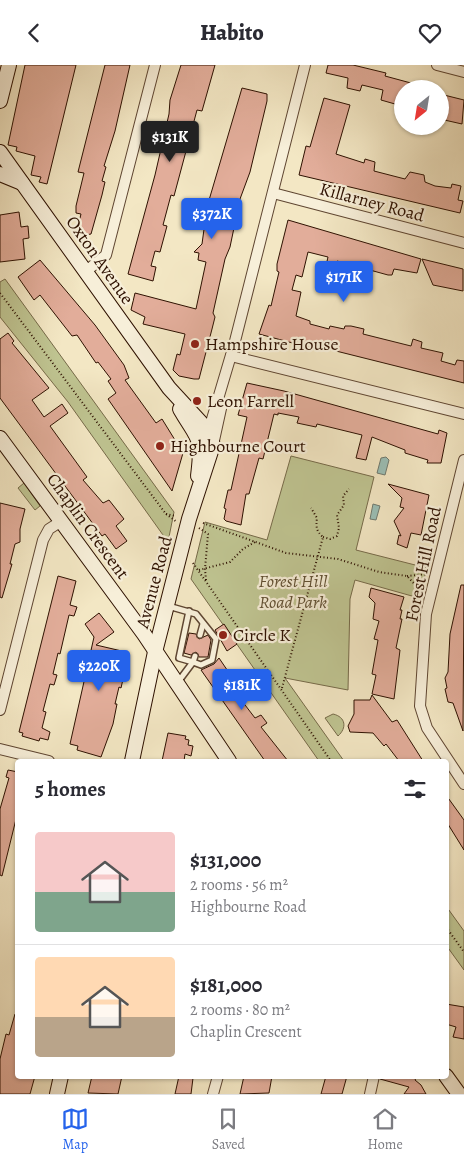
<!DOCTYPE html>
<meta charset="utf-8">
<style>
:root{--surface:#fff;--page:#f7f7f7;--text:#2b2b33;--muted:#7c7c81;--line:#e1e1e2;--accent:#2563eb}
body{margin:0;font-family:Alegreya,serif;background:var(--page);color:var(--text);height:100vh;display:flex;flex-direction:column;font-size:19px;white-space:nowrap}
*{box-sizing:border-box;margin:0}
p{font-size:16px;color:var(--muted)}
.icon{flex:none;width:28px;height:28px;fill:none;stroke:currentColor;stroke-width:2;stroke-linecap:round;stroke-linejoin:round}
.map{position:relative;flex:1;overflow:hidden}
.drawer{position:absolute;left:15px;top:694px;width:434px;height:320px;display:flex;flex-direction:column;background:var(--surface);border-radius:5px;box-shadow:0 1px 4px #0004}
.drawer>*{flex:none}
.needle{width:32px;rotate:210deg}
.fabs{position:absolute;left:394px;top:15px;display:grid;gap:10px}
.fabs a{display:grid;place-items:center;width:55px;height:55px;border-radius:50%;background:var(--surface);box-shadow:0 1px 4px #0004;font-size:25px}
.price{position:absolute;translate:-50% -42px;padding:0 11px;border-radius:5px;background:var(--accent);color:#fff;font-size:16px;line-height:32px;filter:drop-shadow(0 1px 2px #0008)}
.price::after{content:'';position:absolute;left:50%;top:30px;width:15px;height:11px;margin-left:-8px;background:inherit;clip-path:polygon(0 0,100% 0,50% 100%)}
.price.on{background:#222;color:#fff}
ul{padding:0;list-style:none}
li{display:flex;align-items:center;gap:15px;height:125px;padding:0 20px}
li+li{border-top:1px solid var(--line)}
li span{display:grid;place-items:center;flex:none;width:140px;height:100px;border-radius:5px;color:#555}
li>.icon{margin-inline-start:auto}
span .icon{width:60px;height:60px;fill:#fffc;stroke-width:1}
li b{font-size:21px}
h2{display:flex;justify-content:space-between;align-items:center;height:60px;padding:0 20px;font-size:21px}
header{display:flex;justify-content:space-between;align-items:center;height:65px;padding:0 20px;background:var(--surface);font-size:22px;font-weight:800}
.tab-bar{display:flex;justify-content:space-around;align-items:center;height:70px;border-top:1px solid var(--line);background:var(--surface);font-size:14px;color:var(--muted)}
.tab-bar a{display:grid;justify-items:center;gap:2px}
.tab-bar .on{color:var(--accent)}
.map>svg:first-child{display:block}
.green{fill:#bfc491;stroke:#766a49}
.water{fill:#9bbfb6;stroke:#6f796e}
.building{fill:#e2ad9a;stroke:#2e1101}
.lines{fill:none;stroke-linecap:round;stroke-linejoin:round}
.lane-casing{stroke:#5f4632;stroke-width:8}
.street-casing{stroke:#5f4632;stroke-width:12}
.secondary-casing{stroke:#2e1101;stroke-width:16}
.path{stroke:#2e1101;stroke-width:2;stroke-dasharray:1 2.5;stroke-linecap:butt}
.lane{stroke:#f7efd9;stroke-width:5}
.street{stroke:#f7efd9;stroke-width:10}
.secondary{stroke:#f7efd9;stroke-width:14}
.poi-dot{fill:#8f2418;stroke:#f7efd9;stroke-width:2}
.labels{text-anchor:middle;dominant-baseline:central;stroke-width:4.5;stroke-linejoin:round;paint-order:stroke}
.street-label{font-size:18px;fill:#2e1101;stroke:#f7efd9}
.poi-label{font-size:18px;fill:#2e1101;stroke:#f7efd9;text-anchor:start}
.park-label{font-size:18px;font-style:italic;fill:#615033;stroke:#f7efd9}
</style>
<header><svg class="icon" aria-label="back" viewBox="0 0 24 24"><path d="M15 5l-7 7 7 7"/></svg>Habito<svg class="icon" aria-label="heart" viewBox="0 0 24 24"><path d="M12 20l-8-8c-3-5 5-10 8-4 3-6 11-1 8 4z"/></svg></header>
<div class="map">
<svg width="464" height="1029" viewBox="0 0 464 1029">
<rect width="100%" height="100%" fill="#f3e7c4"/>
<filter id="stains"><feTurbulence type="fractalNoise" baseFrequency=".004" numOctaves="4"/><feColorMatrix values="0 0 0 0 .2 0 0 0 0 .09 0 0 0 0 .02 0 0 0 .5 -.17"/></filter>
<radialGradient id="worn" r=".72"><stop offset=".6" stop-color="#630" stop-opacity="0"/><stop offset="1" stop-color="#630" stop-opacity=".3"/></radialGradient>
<g class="green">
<polygon points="5,214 174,447 168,477 68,337 0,252 0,217"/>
<polygon points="291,391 374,412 356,485 427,503 419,533 355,515 350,534 348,625 285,613 344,696 319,696 191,514 205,457 267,475"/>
<polygon points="24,418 40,441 35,445 18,423"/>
<path d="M333 649C346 652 347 663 338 671L325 653Z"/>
<polygon points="446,841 464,866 464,905 446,880"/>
</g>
<g class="water">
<polygon points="386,392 389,395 385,410 377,408 381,393"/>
<polygon points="373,439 380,441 376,455 370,454"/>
</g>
<g class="building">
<polygon points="25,0 76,0 47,119 39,117 41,112 31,110 35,91 16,86 17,82 8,80"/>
<polygon points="105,0 130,0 115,66 104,101 106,102 102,116 105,117 102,130 91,169 85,170 84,167 77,165 81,149 76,148 76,141 84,108 78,107"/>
<polygon points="181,0 215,0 202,46 197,45 174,131 171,130 163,160 167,161 160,187 155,186 151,201 156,202 153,216 128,209 155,110 169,49 170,35"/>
<polygon points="328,0 353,0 386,8 385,11 422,21 422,24 402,24 402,41 381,35 383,25 362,20 360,26 347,23 348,13 326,8"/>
<polygon points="242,23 267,29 267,36 250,107 240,134 230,182 225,194 213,248 215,252 212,264 199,314 194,314 179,311 173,305 177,289 180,290 185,269 143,259 145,252 131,245 135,228 196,244 206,197 198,195 199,188 194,187 202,179 207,142"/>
<polygon points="440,29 464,35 462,59 440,54"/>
<polygon points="324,33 350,40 336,89 364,98 365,94 375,97 374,106 405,114 410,107 424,110 425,117 435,121 451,123 452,119 461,121 458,135 463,136 460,148 299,110 306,81 310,82"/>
<polygon points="19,147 21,162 28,161 29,173 23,174 25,194 0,197 0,150"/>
<polygon points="288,155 421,194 417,208 394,204 392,210 388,210 337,196 334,207 325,205 328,192 308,187 302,212 296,210 292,225 301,227 296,251 310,256 310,259 329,264 330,261 344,264 345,261 351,261 364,264 363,269 411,281 413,274 422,277 421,283 443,288 441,296 455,300 457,295 464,296 464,318 316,281 315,284 259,269 269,240 271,241 279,207 277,206 277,199"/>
<polygon points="422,194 463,204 463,226 433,220"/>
<polygon points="40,195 95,260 124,300 129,313 125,315 156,358 162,354 183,388 172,426 108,334 116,328 108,316 111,314 98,297 96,298 77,270 72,271 40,230 34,235 18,212"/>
<polygon points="8,268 14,276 12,278 49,323 32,335 44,352 62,339 68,348 50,361 87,412 83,415 103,438 109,435 124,454 116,461 127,476 116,484 105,469 102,471 0,333 0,274"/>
<polygon points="247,318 284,326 438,369 439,365 447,368 441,398 427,398 428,395 405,388 405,385 372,372 366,395 356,393 362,370 317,359 316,362 297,358 299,352 278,348 278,350 274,349 263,394 259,393 249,429 246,429 241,460 226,456 224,454 226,444 224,443 228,425 231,425 247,352 238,350"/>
<polygon points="388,419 429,430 421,470 411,468 407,483 397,479 399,470 401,471 394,456 404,443 400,442 402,433"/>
<polygon points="0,438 25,444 20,464 20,477 15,479 10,499 12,499 2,533 0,532"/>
<polygon points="58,511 76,516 70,540 77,542 74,551 69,550 60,589 58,588 53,609 57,610 54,620 50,619 43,646 46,647 42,663 50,667 48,675 40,673 39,676 22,671 23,668 19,667"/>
<polygon points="461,520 464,520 463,666 453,638 448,637 445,624 447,623 445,613 448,607 450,569"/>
<polygon points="371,523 404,532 400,545 402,545 400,554 402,554 396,583 400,585 394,634 372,629 376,610 372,609 378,575 374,574 379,556 373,554 375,538 369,532"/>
<polygon points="99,548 114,567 96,580 126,587 125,591 128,592 121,623 119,622 115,639 117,639 113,659 101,692 77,685 78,681 70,679 94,572 85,559"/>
<polygon points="224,559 237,579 227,586 215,565"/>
<polygon points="189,568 196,569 199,574 208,570 211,575 208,592 199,592 196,587 191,590 184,588"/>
<polygon points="219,593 242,627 239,629 242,636 255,653 261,650 267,658 261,662 288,696 265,696 201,605 214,599"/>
<polygon points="372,630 392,657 397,655 423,696 399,696 386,679 384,681 373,668 350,667 348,661 354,649 354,635 370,635"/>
<polygon points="168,668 186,671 185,674 189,675 188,680 193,681 191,691 185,689 184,696 162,696"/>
<polygon points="8,705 18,707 18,746 2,811 0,810 0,744 9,713 6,712"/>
<polygon points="446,730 464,755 464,785 446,756"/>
<polygon points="446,939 464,942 464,974 453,972 456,962 446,959"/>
<polygon points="15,949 18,949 18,1011 35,1011 30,1029 0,1029 0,994 6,969 9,970"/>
<polygon points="92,1011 122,1011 118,1029 88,1028"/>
<polygon points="179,1011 193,1013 191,1029 175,1029"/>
<polygon points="244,1011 272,1011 269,1028 240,1029"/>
<polygon points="326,1011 347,1011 342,1029 321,1029"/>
<polygon points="381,1011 417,1011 415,1015 421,1020 426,1029 404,1029 409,1022 380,1014"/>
</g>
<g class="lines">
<g class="lane-casing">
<g id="lane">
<polyline points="168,541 196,549 216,574 212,595 201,600 193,597 178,617"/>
<polyline points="189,546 179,593 193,597 195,591"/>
<polyline points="200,570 203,559"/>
</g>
</g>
<g class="street-casing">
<g id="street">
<polyline points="437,0 464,7"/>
<polyline points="273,128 464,178"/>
<polyline points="85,207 106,190 155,0"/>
<polyline points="231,291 464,349"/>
<polyline points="207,371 234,280 305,0"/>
<polyline points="213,380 222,339"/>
<polyline points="464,395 426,549 420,641 427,663 464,719"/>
<polyline points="0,645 43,475 49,464 60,457"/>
<polyline points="0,684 49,696"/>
<polyline points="213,1029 218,1011"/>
<polyline points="370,1029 374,1011"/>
</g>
</g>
<g class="secondary-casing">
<g id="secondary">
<polyline points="0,36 9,0"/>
<polyline points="0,87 169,323 204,361 213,380 189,454 155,587 132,696"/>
<polyline points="0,109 22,118"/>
<path d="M180 344C199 377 203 370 198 411"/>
<polyline points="0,373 144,569 229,696"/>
<polyline points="446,1011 459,1029"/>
<polyline points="57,1029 61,1011"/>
</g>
</g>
<g class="path">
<polyline points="0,228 166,449 177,457"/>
<polyline points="166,449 176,451"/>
<polyline points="203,458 286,488 338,494 379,507 407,511 421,526"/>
<polyline points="199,463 208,469 205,504 206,515"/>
<polyline points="323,472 330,474 337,471 339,463 337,450 344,440 343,431 349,424"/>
<polyline points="193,498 331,696"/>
<polyline points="199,505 230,497 243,484 255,477"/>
<polyline points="407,511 427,509"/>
<path d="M282 623 323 472C316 466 316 462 317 453L311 443"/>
<polyline points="446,862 464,887"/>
</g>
<use href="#lane" class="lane"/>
<use href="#street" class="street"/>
<use href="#secondary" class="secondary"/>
</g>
<g class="poi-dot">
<circle cx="195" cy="279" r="5"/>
<circle cx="197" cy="336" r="5"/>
<circle cx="160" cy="381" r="5"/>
<circle cx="223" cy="570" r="5"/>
</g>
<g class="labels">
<g class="street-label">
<text transform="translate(372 137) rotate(15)">Killarney Road</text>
<text transform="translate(100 195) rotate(55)">Oxton Avenue</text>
<text transform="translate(88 461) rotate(54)">Chaplin Crescent</text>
<text transform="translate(423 499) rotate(-78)">Forest Hill Road</text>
<text transform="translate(154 517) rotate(-75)">Avenue Road</text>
</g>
<g class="poi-label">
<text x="205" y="279">Hampshire House</text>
<text x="207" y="336">Leon Farrell</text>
<text x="170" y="381">Highbourne Court</text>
<text x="233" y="570">Circle K</text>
</g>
<g class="park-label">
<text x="293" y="516">Forest Hill<tspan x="293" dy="21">Road Park</tspan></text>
</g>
</g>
<rect width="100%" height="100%" filter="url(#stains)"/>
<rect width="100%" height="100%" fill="url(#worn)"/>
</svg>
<div class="fabs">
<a><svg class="needle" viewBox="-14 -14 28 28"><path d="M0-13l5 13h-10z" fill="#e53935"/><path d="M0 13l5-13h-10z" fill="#7c7c81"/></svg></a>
</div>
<b class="price on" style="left:170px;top:98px">$131K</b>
<b class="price" style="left:212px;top:175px">$372K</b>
<b class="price" style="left:344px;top:238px">$171K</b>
<b class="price" style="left:99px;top:627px">$220K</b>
<b class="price" style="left:242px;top:646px">$181K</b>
<section class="drawer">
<h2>5 homes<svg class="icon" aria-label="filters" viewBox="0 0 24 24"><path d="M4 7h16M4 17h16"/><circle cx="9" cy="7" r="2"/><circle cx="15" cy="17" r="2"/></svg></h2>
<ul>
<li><span style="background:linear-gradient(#f6c9c9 60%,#7fa58c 0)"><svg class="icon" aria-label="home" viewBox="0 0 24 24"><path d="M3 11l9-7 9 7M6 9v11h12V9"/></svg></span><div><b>$131,000</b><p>2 rooms · 56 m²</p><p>Highbourne Road</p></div></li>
<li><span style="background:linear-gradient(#ffd9b3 60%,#b9a48a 0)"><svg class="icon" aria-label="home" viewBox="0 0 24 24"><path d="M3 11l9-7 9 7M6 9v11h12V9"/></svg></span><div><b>$181,000</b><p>2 rooms · 80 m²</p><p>Chaplin Crescent</p></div></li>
</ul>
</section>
</div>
<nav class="tab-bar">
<a class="on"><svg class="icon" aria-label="map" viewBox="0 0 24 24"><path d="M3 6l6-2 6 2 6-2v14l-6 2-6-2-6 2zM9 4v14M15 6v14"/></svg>Map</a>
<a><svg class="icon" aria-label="saved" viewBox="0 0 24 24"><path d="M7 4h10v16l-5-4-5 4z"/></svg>Saved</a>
<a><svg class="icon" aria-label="home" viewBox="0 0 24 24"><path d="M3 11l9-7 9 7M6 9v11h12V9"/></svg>Home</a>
</nav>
